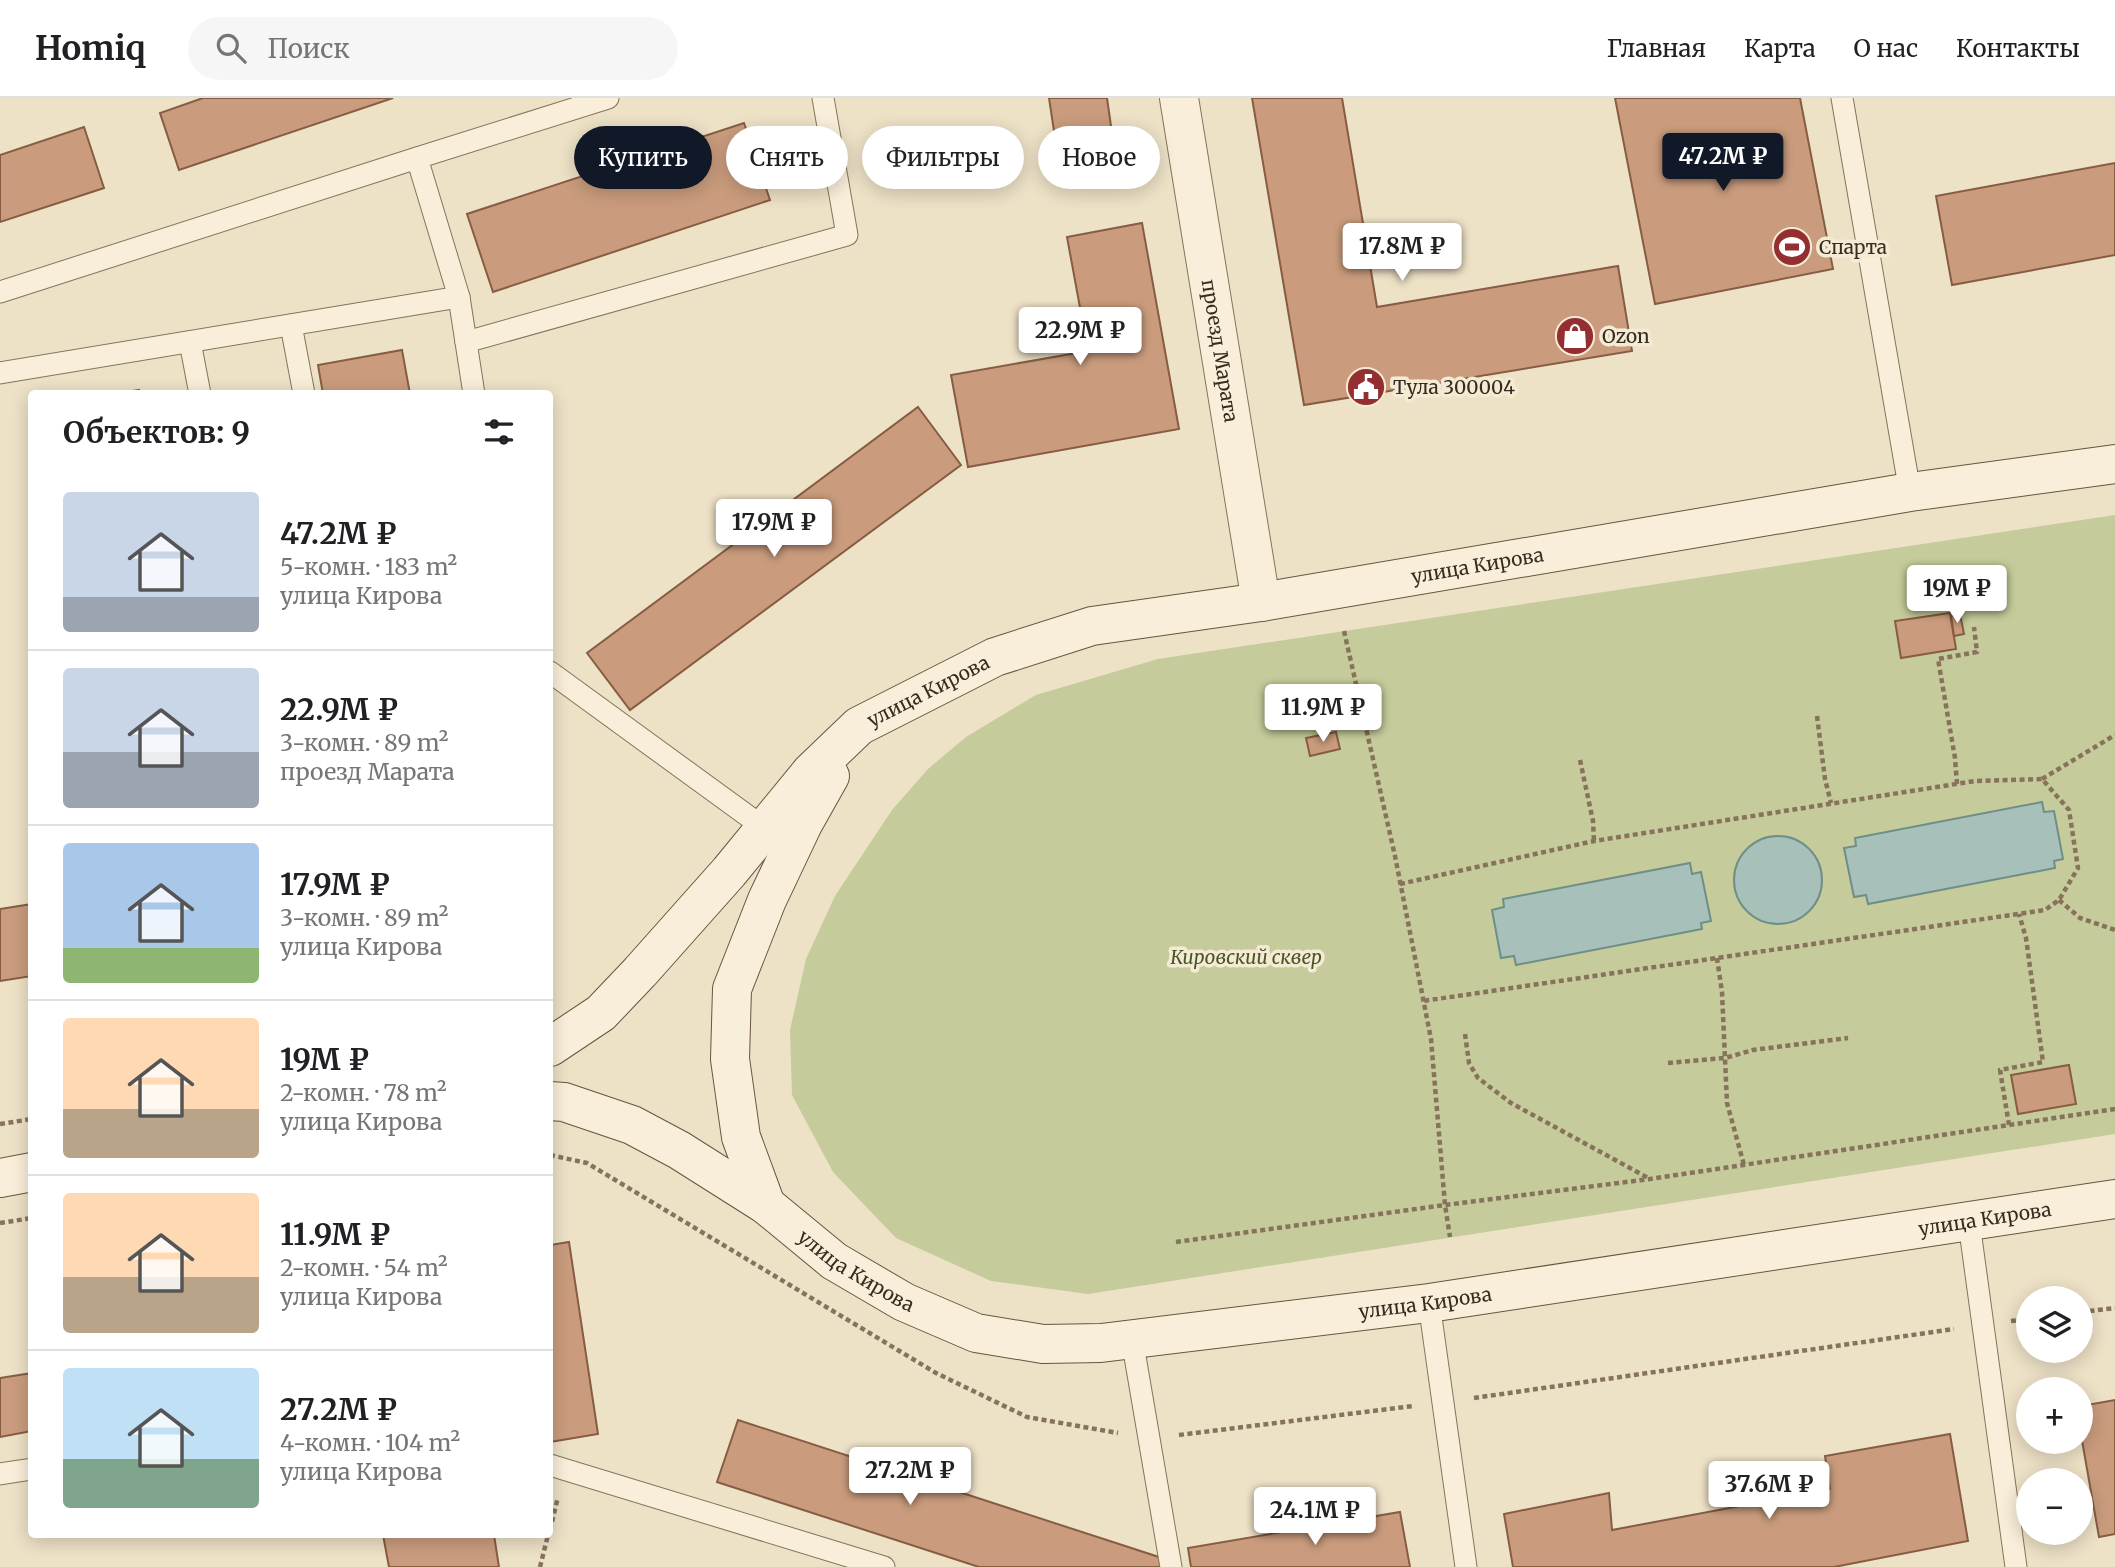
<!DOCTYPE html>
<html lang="ru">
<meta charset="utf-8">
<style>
:root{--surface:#fff;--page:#f6f6f6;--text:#202124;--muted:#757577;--line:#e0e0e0;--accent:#111827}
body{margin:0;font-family:Merriweather,serif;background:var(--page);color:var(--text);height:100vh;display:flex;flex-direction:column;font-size:26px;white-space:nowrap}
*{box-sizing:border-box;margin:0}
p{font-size:23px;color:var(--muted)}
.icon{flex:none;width:38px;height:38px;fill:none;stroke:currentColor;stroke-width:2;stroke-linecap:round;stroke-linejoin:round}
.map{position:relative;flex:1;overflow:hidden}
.details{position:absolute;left:28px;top:292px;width:525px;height:1148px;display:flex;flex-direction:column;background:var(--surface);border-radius:7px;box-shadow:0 4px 18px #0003}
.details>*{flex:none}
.top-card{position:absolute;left:574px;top:28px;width:665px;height:63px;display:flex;gap:14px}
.controls{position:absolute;left:2016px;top:1188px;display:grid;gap:14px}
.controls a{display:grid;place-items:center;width:77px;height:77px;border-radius:50%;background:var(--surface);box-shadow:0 4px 18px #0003;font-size:35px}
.price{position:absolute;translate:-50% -60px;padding:0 16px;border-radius:7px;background:#fff;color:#222;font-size:23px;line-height:46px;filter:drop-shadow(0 2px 4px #0008)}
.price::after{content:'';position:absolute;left:50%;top:42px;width:21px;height:16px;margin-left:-10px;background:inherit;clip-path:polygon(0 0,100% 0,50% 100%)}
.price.on{background:var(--accent);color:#fff}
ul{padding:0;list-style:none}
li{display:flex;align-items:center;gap:21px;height:175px;padding:0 35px}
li+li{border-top:2px solid var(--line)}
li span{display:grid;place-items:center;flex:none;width:196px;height:140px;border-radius:7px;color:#555}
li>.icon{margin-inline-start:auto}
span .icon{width:84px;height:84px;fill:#fffc;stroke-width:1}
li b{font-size:30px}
h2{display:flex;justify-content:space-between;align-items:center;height:84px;padding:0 35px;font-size:30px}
.tag{padding:0 24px;border-radius:32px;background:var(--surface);box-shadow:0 4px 18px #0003;font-size:24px;line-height:63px}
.tag.on{background:var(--accent);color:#fff}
header{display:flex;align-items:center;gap:42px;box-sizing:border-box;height:98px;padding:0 35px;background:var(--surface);border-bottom:2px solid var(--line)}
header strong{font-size:33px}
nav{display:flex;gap:38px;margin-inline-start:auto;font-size:24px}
.search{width:490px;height:63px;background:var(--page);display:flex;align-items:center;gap:18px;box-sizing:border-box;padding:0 24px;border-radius:38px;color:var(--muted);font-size:26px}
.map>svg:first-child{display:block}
.green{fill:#c5cb9a}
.water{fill:#a7c0b9;stroke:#6e8f86;stroke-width:2}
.building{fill:#ca9c7d;stroke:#865d43;stroke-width:2}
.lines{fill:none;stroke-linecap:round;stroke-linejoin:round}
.service-casing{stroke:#87735c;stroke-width:23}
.minor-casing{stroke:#87735c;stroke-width:40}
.secondary-casing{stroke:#69543f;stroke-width:40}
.path{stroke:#87735c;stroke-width:4.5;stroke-dasharray:5 3.5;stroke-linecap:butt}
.service{stroke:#f8eed9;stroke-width:21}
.minor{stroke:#f8eed9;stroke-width:38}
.secondary{stroke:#f8eed9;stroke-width:38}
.labels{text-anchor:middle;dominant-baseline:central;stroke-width:7;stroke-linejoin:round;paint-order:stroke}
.poi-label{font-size:19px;fill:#382b1f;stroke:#f4ebd5;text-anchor:start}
.street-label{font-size:19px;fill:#382b1f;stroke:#f4ebd5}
.park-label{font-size:19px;font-style:italic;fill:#495427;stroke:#f4ebd5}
</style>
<header>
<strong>Homiq</strong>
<div class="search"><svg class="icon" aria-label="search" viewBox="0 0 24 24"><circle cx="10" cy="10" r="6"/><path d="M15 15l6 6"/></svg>Поиск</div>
<nav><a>Главная</a><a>Карта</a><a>О нас</a><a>Контакты</a></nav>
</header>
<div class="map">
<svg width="2115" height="1469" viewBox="0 0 2115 1469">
<rect width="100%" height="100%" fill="#ede1c6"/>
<polygon class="green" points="2115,417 2115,1036 1088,1196 991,1183 896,1140 833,1074 792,997 790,932 806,861 835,798 892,712 928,671 966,639 1036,597 1158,561"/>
<g class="water">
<polygon points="2042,704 2044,714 2054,713 2063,761 2054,763 2055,770 1868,806 1866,797 1854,799 1844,750 1856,748 1855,740"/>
<circle cx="1778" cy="782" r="44"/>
<polygon points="1690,765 1692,776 1701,774 1711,823 1701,825 1702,831 1516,867 1514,858 1501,860 1492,812 1504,809 1503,801"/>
</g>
<g class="building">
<polygon points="203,0 393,0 179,72 160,15"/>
<polygon points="1049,0 1107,0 1118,77 1062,86"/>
<polygon points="1252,0 1342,0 1377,209 1618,168 1632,253 1304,307"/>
<polygon points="1615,0 1800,0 1833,171 1655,206"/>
<polygon points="744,25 770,102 493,194 467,116"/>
<polygon points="84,29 104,90 0,124 0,57"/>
<polygon points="2115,65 2115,157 1952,187 1936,98"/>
<polygon points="1142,125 1179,331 968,369 951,277 1088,253 1067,139"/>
<polygon points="402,252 410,296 323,296 318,267"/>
<polygon points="139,292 140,296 115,296"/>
<polygon points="918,309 961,367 630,612 587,555"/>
<polygon points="1950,515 1956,551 1901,560 1895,523"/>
<polygon points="1960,516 1964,536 1954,538 1951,518"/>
<polygon points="1336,634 1340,651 1310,658 1306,640"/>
<polygon points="32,806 32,878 0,883 0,811"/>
<polygon points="2069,967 2076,1006 2018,1016 2011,977"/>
<polygon points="569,1144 598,1336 550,1344 550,1147"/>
<polygon points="32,1275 32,1333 0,1339 0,1280"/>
<polygon points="2115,1302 2115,1436 2099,1439 2081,1337 2081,1308"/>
<polygon points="738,1322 1165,1461 1162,1469 979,1469 717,1384"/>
<polygon points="1950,1336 1968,1443 1834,1469 1513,1469 1504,1416 1609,1395 1612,1432 1830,1391 1825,1358"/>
<polygon points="1400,1414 1410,1469 1191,1469 1188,1450"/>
<polygon points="383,1437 494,1437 499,1469 389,1469"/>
</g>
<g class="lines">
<g class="service-casing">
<g id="service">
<polyline points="1842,0 1910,394"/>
<polyline points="417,60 608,0"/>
<polyline points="0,194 417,60 459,199"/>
<polyline points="291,227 304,296"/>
<polyline points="190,244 200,296"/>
<polyline points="466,244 847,137 823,0"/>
<polyline points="0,275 459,199 474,296"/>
<polyline points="550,574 763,729"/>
<polyline points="1969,1125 2016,1469"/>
<polyline points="1429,1205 1466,1469"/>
<polyline points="1132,1241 1171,1469"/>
<polyline points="550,1367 884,1469"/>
<polyline points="0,1376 32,1371"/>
</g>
</g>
<g class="minor-casing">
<g id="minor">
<path id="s1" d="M1179 0 1261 504"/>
</g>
</g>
<g class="secondary-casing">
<g id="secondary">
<path id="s2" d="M550 949 601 915 640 874 729 774 811 674 859 628 995 559 1092 528 1261 504 1910 394 2115 366"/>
<path id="s3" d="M550 1003 564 1004 632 1027 679 1052 766 1107 834 1163 904 1204 976 1235 1043 1246 1101 1245 1429 1205 2115 1101"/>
<polyline points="0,1080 32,1074"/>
<polyline points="766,1107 741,1039 730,961 732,891 767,802 803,726 830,678"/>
</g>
</g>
<g class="path">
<polyline points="1344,533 1395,758 1431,941 1445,1107 1450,1139"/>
<polyline points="1817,618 1825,681 1831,705"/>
<polyline points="1580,662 1593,723 1594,743"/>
<polyline points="2042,681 2115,637"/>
<polyline points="1957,686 1955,660 1938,561 1977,554 1974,529"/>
<polyline points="1400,786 1594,743 1975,683 2042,681 2069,712 2078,770 2059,802 2045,812 1423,903"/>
<polyline points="2059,802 2080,820 2115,832"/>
<polyline points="1717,860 1722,894 1727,1005 1744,1067"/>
<polyline points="1465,936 1469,965 1478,980 1511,1005 1650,1081"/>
<polyline points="1668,965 1725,960 1753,952 1848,940"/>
<polyline points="0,1026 32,1021"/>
<polyline points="2009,1027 2000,972 2043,964 2026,840 2019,816"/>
<polyline points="550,1057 587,1065 936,1275 1027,1319 1118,1335"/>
<polyline points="0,1125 32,1120"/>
<polyline points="1176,1144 1445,1107 1650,1081 2115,1011"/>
<polyline points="2081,1214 2115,1210"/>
<polyline points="2011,1223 2028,1221"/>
<polyline points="1474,1300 1954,1231"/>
<polyline points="1179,1337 1413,1308"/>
<polyline points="550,1432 558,1399"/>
<polyline points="540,1469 548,1437"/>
</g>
<use href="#service" class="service"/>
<use href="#minor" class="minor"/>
<use href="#secondary" class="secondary"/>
</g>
<defs>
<g id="stadium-disc" transform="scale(2.0125)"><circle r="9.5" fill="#942e30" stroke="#f4ebd5"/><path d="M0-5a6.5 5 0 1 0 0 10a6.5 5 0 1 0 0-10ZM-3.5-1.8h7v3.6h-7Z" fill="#fff"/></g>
<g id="shop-disc" transform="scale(2.0125)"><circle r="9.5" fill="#942e30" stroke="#f4ebd5"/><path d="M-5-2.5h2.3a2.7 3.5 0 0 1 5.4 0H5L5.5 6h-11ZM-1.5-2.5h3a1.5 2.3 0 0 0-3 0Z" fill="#fff"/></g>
<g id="civic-disc" transform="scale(2.0125)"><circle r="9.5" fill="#942e30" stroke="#f4ebd5"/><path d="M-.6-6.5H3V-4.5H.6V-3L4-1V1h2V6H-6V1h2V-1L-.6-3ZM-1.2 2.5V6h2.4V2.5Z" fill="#fff"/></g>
</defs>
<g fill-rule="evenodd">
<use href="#stadium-disc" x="1792" y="149"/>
<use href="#shop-disc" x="1575" y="238"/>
<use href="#civic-disc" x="1366" y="289"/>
</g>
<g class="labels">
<g class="poi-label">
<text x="1819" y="149">Спарта</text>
<text x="1602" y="238">Ozon</text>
<text x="1393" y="289">Тула 300004</text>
</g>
<g class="street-label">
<text stroke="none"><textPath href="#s1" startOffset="256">проезд Марата</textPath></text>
<text stroke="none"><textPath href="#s2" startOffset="1092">улица Кирова</textPath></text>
<text stroke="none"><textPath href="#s2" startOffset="525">улица Кирова</textPath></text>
<text stroke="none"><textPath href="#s3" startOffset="1508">улица Кирова</textPath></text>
<text stroke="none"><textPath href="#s3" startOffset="354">улица Кирова</textPath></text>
<text stroke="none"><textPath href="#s3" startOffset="942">улица Кирова</textPath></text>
</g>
<g class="park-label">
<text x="1246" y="859">Кировский сквер</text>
</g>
</g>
</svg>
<div class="controls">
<a><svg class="icon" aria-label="layers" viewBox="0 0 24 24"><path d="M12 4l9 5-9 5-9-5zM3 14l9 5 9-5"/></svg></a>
<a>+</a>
<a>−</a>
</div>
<b class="price on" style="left:1723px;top:95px">47.2M ₽</b>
<b class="price" style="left:1402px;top:185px">17.8M ₽</b>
<b class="price" style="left:1080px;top:269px">22.9M ₽</b>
<b class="price" style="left:774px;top:461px">17.9M ₽</b>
<b class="price" style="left:1957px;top:527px">19M ₽</b>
<b class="price" style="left:1323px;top:646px">11.9M ₽</b>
<b class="price" style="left:910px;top:1409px">27.2M ₽</b>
<b class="price" style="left:1769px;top:1423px">37.6M ₽</b>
<b class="price" style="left:1315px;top:1449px">24.1M ₽</b>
<div class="top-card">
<a class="tag on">Купить</a>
<a class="tag">Снять</a>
<a class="tag">Фильтры</a>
<a class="tag">Новое</a>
</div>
<section class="details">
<h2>Объектов: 9<svg class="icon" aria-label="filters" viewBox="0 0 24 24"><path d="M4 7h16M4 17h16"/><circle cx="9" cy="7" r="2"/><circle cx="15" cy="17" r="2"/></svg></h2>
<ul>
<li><span style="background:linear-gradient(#c9d6e8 75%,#9aa5b1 0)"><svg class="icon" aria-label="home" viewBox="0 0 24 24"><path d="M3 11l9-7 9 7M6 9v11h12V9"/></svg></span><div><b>47.2M ₽</b><p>5-комн. · 183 m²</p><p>улица Кирова</p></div></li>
<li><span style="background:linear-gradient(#c9d6e8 60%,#9aa5b1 0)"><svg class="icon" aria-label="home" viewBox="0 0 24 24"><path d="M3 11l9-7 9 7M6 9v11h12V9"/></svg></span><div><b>22.9M ₽</b><p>3-комн. · 89 m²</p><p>проезд Марата</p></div></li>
<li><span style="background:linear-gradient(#a9c7e8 75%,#8fb573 0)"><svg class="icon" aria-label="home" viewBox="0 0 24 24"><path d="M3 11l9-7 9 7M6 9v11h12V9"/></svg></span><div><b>17.9M ₽</b><p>3-комн. · 89 m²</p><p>улица Кирова</p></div></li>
<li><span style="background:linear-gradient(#ffd9b3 65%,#b9a48a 0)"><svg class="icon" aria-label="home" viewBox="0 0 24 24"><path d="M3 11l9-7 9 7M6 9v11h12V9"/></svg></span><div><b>19M ₽</b><p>2-комн. · 78 m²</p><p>улица Кирова</p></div></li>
<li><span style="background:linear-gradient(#ffd9b3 60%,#b9a48a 0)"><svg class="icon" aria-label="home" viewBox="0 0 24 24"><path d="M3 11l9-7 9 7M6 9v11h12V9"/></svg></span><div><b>11.9M ₽</b><p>2-комн. · 54 m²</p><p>улица Кирова</p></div></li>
<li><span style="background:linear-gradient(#bfe0f5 65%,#7fa58c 0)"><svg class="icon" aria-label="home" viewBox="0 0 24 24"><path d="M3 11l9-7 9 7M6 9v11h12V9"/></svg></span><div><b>27.2M ₽</b><p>4-комн. · 104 m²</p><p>улица Кирова</p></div></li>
</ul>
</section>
</div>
